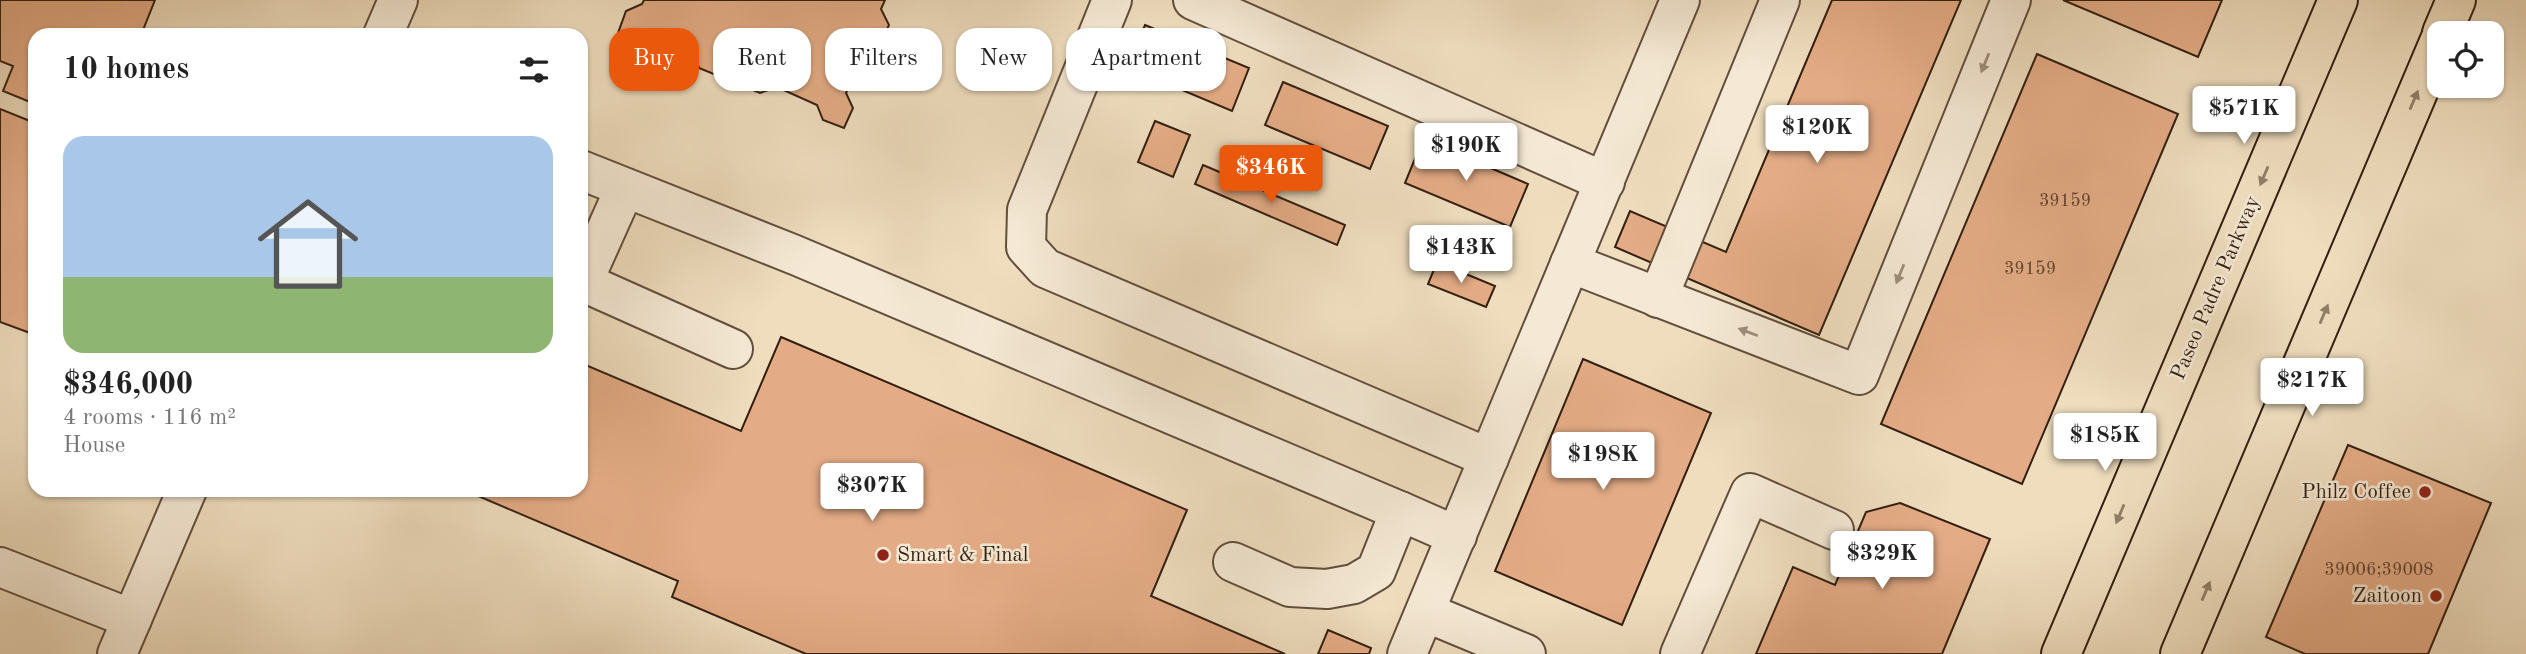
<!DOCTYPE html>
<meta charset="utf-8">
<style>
:root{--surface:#fff;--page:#f6f6f6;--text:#222;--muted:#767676;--accent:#ea580c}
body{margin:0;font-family:"Old Standard TT",serif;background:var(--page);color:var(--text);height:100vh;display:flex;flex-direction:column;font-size:26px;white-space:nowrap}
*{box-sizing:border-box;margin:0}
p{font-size:23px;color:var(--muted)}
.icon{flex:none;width:38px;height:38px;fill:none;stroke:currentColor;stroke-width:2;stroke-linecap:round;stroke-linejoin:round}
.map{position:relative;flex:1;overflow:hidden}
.details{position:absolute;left:28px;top:28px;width:560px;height:469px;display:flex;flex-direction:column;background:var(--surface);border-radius:21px;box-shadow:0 2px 5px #0004}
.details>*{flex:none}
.hud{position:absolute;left:609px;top:28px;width:665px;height:63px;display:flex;gap:14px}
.fabs{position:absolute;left:2427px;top:21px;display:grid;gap:14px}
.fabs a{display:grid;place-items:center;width:77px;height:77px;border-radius:14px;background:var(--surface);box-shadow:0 2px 5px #0004;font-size:35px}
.price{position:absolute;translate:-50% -60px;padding:0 16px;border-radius:7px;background:#fff;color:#222;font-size:23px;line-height:46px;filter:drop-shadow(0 2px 4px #0008)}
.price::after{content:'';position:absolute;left:50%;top:42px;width:21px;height:16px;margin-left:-10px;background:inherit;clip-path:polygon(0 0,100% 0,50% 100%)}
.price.on{background:var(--accent);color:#fff}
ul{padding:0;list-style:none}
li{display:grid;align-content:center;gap:14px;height:371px;padding:0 35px}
li span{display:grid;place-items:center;height:217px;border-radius:21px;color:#555}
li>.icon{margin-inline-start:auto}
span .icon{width:126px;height:126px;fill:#fffc;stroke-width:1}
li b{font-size:30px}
h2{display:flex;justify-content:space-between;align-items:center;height:84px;padding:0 35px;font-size:30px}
.chip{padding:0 24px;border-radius:21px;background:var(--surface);box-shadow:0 2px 5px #0004;font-size:24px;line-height:63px}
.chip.on{background:var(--accent);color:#fff}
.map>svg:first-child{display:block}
.building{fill:#e4ac86;stroke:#331f10;stroke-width:2}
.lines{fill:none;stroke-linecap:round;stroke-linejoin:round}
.minor-casing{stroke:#624e3c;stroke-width:42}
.major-casing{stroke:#331f10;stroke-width:42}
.minor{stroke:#f5e9d5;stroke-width:38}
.major{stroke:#efddbe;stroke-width:38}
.oneway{fill:#9e8e7c}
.oneway2{fill:#917e67}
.poi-dot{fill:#8f2418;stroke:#f5e9d5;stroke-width:2.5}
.labels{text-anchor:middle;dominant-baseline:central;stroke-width:5;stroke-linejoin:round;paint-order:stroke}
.number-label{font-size:18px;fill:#5f422e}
.street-label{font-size:21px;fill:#331f10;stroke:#f5e9d5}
.poi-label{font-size:21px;fill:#331f10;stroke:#f5e9d5;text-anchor:end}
</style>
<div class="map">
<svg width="2526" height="654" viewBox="0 0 2526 654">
<rect width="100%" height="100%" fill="#efddbe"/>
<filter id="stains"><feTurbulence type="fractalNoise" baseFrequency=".00286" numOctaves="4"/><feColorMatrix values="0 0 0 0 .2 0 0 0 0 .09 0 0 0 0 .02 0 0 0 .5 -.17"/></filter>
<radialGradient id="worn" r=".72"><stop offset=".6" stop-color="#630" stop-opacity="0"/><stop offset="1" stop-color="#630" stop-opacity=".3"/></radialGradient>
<g class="building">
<polygon points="0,0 155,0 141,35 35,35 35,104 3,91 13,66 0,61"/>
<polygon points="644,0 885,0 881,9 889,25 879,47 864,53 846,93 853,108 844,128 823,120 817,105 777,87 760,93 699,68 694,53 654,34 637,41 618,33 626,11 642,4"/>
<polygon points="1832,0 1961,0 1819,335 1615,247 1630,211 1726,252"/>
<polygon points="2063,0 2222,0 2198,57"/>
<polygon points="1145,25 1249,68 1232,111 1127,67"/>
<polygon points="2037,54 2178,114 2022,484 1881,424"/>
<polygon points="1283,82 1388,126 1370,169 1265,125"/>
<polygon points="0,109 35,123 35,321 30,333 0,322"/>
<polygon points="1155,121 1190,135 1173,177 1138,162"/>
<polygon points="1423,139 1528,184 1510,227 1405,183"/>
<polygon points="1203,165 1345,225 1337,245 1195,184"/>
<polygon points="1437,262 1495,286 1486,307 1428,284"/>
<polygon points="781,337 1187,510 1151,596 1285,654 806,654 672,597 678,581 471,493 472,490 581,490 581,363 741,431"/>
<polygon points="1583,359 1711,413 1622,625 1495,571"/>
<polygon points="2348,445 2491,503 2428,654 2305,654 2266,637"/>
<polygon points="1900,503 1990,539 1942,654 1756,654 1793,567 1835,585 1866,512"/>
<polygon points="1328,630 1371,648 1369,654 1318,654"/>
</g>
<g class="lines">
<g class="minor-casing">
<g id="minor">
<polyline points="1112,0 1027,210 1026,247 1045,268 1489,458"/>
<polyline points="1193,0 1605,182"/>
<polyline points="383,35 398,0"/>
<polyline points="581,170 795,255 1400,511"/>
<polyline points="625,188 583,282 733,349"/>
<polyline points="1570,263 1859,375 2011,0"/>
<polyline points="1658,298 1780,0"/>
<polyline points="1233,562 1290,587 1327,589 1354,584 1376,571 1400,511 1457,536"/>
<polyline points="0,567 132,619"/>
<polyline points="1425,612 1526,654"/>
<polyline points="117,654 187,490"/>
<polyline points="1407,654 1680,0"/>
<polyline points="1680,654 1750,493 1834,530"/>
</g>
</g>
<g class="major-casing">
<g id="major">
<polyline points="2442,33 2456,0"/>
<polyline points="2061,654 2338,0"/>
<polyline points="2180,654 2440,40"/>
</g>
</g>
<use href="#minor" class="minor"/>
<use href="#major" class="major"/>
</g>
<defs><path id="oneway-solid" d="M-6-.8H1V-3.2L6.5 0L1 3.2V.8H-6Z" transform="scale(1.75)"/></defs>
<g class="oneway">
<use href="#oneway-solid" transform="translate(1985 63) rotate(112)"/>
<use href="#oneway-solid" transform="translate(1900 274) rotate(112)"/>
<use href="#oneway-solid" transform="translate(1748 332) rotate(-159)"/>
</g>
<g class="oneway2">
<use href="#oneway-solid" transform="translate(2414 100) rotate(-67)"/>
<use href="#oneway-solid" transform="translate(2264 176) rotate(113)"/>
<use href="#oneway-solid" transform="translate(2324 314) rotate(-67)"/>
<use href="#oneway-solid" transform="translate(2120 514) rotate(113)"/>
<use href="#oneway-solid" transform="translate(2206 591) rotate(-67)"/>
</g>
<g class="poi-dot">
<circle cx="2425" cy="492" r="7"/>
<circle cx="883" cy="555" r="7"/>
<circle cx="2436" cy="596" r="7"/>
</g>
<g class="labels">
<g class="number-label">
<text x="2065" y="201">39159</text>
<text x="2030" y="269">39159</text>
<text x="2379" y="570">39006;39008</text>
</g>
<g class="street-label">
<text transform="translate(2216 288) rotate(-67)">Paseo Padre Parkway</text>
</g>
<g class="poi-label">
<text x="2411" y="492">Philz Coffee</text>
<text x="897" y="555" text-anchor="start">Smart &amp; Final</text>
<text x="2422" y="596">Zaitoon</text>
</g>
</g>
<rect width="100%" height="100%" filter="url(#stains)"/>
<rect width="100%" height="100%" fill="url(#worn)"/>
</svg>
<div class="fabs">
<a><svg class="icon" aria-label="locate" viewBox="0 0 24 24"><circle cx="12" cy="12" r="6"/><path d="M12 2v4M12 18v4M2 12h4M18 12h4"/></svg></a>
</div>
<b class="price" style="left:2244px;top:146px">$571K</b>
<b class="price" style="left:1817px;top:165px">$120K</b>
<b class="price" style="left:1466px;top:183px">$190K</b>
<b class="price on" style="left:1271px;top:205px">$346K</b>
<b class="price" style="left:1461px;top:285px">$143K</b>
<b class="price" style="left:2312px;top:418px">$217K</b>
<b class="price" style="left:2105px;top:473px">$185K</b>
<b class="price" style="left:1603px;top:492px">$198K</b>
<b class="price" style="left:872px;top:523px">$307K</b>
<b class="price" style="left:1882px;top:591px">$329K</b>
<div class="hud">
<a class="chip on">Buy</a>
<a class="chip">Rent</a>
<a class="chip">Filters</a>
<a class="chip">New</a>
<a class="chip">Apartment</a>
</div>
<section class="details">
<h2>10 homes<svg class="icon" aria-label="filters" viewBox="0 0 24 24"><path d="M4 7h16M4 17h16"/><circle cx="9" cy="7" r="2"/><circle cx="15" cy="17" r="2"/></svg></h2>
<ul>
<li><span style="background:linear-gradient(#a9c7e8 65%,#8fb573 0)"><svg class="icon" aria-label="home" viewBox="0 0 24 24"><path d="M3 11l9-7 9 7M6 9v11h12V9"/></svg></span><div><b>$346,000</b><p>4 rooms · 116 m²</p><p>House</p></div></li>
</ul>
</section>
</div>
